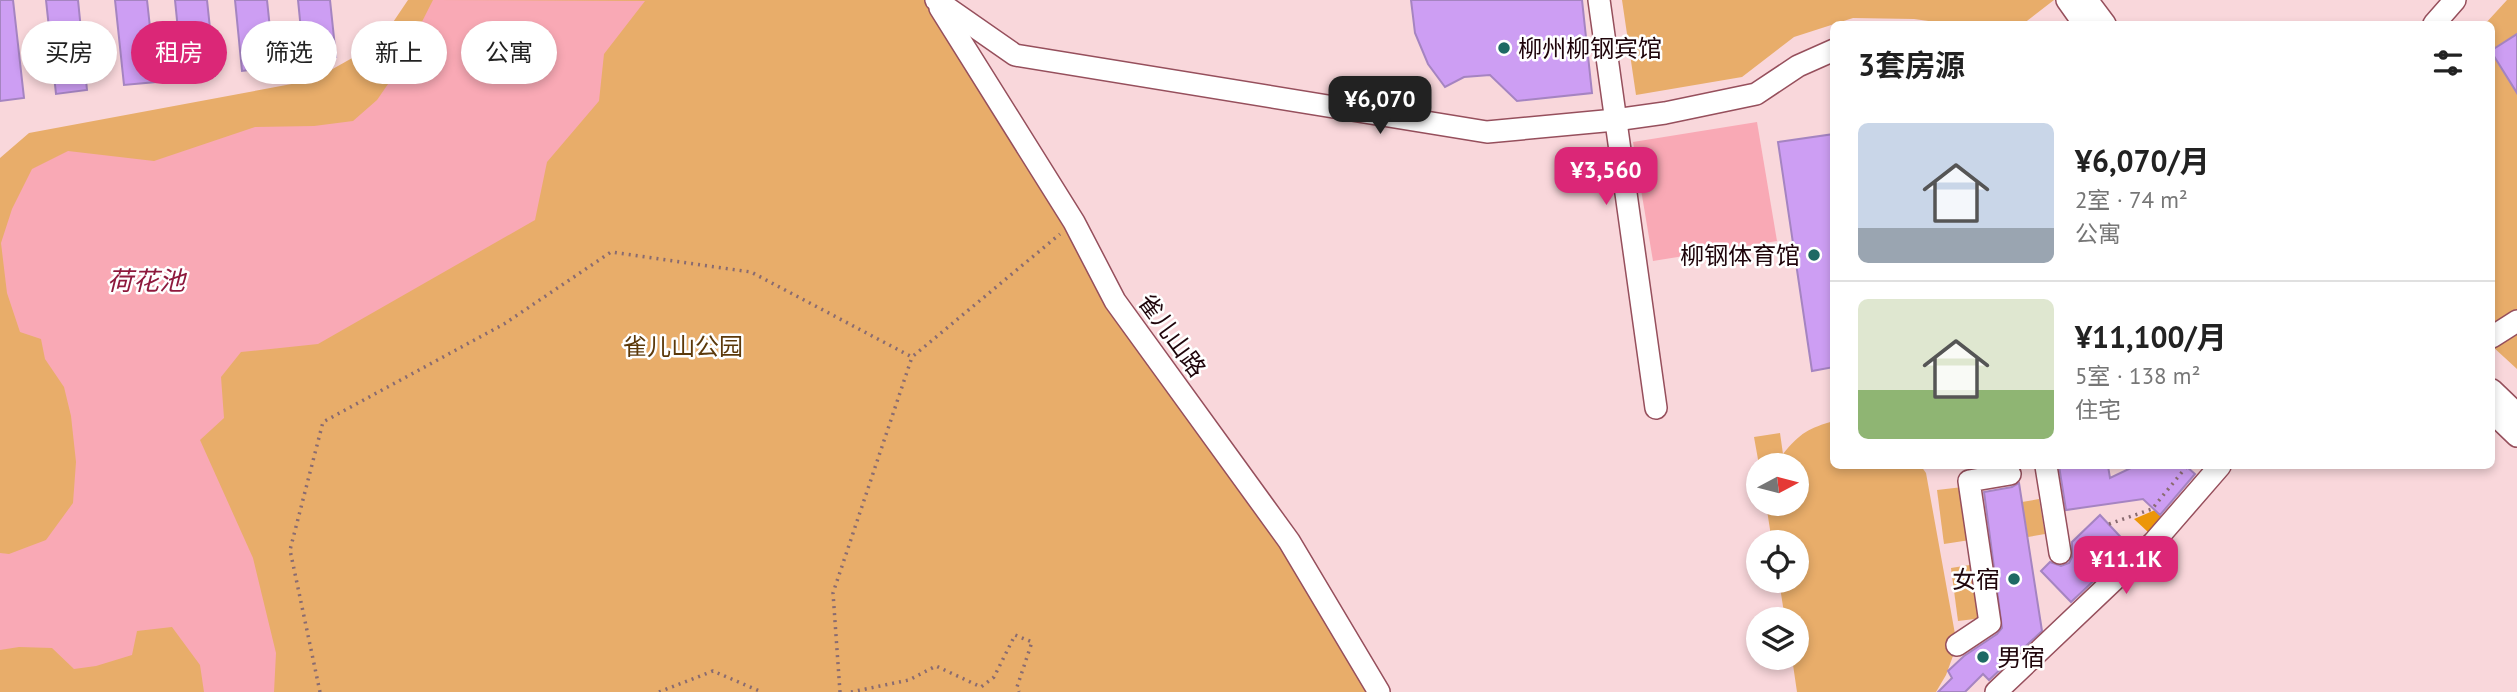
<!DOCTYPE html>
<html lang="zh">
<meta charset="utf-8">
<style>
:root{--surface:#fff;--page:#f2f2f2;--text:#222;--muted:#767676;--line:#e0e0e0;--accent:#db2777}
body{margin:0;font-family:"PT Sans","Noto Sans SC",sans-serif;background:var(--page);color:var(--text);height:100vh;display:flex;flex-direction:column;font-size:26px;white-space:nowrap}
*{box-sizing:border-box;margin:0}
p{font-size:23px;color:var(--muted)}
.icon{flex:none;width:38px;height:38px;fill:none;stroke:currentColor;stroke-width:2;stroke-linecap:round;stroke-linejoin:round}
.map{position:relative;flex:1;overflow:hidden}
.panel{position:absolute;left:1830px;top:21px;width:665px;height:448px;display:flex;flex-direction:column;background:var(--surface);border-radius:10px;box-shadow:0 4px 10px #0003}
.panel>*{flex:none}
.top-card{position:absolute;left:21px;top:21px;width:665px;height:63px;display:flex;gap:14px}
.needle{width:46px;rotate:83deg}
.buttons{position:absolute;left:1746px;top:453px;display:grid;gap:14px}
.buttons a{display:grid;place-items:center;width:63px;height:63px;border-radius:50%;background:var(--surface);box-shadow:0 4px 10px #0003;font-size:35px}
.price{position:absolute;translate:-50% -60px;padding:0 16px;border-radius:14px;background:var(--accent);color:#fff;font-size:23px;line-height:46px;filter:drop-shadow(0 2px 4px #0008)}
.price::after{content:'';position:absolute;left:50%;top:42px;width:21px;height:16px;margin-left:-10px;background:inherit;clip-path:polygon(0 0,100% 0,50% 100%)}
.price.current{background:#222;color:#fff}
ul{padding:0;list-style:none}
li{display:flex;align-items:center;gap:21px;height:175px;padding:0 28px}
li+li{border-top:2px solid var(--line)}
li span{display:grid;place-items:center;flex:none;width:196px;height:140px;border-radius:10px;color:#555}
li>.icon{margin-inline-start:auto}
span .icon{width:84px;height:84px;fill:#fffc;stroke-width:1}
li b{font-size:30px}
h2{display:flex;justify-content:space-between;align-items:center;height:84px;padding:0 28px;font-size:30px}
.pill{padding:0 24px;border-radius:32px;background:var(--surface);box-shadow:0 4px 10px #0003;font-size:24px;line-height:63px}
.pill.current{background:var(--accent);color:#fff}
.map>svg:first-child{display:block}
.green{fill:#e8ad6a}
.forest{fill:#ec960a}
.water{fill:#f9a9b5}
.building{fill:#cd9ef3;stroke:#a584c1;stroke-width:2}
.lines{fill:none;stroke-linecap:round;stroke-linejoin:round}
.minor-casing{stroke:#964f5c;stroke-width:24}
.path{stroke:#896b70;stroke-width:3.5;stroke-dasharray:2 5;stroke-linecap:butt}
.minor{stroke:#fff;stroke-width:21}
.poi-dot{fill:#1e6964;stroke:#fff;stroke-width:2.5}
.labels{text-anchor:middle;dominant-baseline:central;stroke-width:5;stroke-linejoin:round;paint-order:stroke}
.poi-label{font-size:24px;fill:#1f050b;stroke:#fff;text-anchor:start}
.street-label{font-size:24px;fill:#1f050b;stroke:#fff}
.park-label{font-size:24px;fill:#5c390a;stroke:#fff}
.water-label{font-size:26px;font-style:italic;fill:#8e193d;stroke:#fff}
</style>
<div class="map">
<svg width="2517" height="692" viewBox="0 0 2517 692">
<rect width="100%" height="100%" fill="#f9d7db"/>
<g class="green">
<polygon points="408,0 926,0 1066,229 1286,544 1367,692 0,692 0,158 29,133 313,80 379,43"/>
<polygon points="1622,0 2054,0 2023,24 1950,24 1914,19 1853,18 1794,37 1742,77 1636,95"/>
<polygon points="2507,0 2517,0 2517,369 2492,346 2492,24 2485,24"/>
<path d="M1834 421V466H1921L1926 473 1957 645 1946 675 1936 692H1797L1792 658H1797V620L1785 619 1779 581H1797V542H1772L1766 504H1797V466L1759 465 1754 437 1780 433 1783 454C1800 433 1809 428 1834 421Z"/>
<polygon points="1963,487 1970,540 1944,544 1937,490"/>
<polygon points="2039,499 2045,534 2028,537 2022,502"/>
<polygon points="1976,564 1983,618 1958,621 1951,568"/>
</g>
<polygon class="forest" points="2155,510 2161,516 2148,532 2134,519"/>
<g class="water">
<polygon points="433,0 645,1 604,54 599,101 547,162 535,220 318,344 241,352 221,377 224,418 200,440 253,558 276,653 274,692 204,692 200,665 172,627 137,631 132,655 96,666 74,669 52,648 19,647 0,650 0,553 9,554 46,540 73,503 76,462 71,416 64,387 45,359 41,339 20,332 7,293 1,243 12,209 32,169 68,151 154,161 255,127 314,126 353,121 377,100 397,71"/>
<polygon points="1757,122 1777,241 1653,261 1633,142"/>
</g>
<g class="building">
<polygon points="0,0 13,0 24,98 0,101"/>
<polygon points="46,0 78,0 87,90 56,94"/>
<polygon points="115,0 147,0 156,82 124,85"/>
<polygon points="175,0 207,0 215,76 183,80"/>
<polygon points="235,0 267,0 274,67 242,71"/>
<polygon points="298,0 330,0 336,57 304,60"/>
<polygon points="1411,0 1582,0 1592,93 1517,101 1490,75 1464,77 1445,87 1428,64 1415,33"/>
<polygon points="2517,34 2517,93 2492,53 2492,50"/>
<polygon points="1834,134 1834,367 1812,371 1778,142"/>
<polygon points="2059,466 2108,466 2110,478 2135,466 2186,466 2195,474 2160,515 2143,499 2066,510"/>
<polygon points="2019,483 2042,631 1989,680 1983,674 1965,692 1938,692 1952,678 1948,671 1964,656 1997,634 2002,628 1984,492 2012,487"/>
<polygon points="2100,515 2130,547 2071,602 2041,571 2050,562 2061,566 2069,563 2072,557 2072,542"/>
</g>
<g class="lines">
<g class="minor-casing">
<g id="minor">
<polyline points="936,0 1015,55 1487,132 1615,120 1665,113 1756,94 1798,66 1834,50"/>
<polyline points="1599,0 1656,408"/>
<polyline points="2067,0 2084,24"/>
<polyline points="2087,0 2105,24"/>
<polyline points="940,8 1074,222 1115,301 1289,541 1379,692"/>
<polyline points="2434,24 2455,0"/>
<polyline points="2492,337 2517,321"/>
<polyline points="2492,390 2517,414"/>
<polyline points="2492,412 2517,436"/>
<polyline points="2046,466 2060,553"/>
<polyline points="1957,645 1990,623 1969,481 2010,474"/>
<polyline points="1996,692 2154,542 2220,466"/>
</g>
</g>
<g class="path">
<polyline points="2109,524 2152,509 2187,466"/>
<polyline points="320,692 290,550 323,422 504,324 611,252 751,272 912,357 1060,234"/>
<polyline points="659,692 713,671 762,692"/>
<polyline points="840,692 833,593 912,357"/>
<polyline points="851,692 909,680 936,666 981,687 994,677 1015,635 1032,642 1017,687 1019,692"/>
</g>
<use href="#minor" class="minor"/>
</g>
<g class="poi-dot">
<circle cx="1504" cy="48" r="7"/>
<circle cx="1814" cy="255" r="7"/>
<circle cx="2014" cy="579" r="7"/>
<circle cx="1983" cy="657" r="7"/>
</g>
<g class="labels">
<g class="poi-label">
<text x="1518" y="48">柳州柳钢宾馆</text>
<text x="1800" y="255" text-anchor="end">柳钢体育馆</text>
<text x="2000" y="579" text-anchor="end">女宿</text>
<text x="1997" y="657">男宿</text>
</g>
<g class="street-label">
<text transform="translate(1172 335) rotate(54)">雀儿山路</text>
</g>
<g class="park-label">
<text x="683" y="346">雀儿山公园</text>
</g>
<g class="water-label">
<text x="146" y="280">荷花池</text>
</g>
</g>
</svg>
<div class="buttons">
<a><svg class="needle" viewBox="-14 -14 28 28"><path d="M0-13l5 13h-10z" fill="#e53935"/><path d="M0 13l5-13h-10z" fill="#767676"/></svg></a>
<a><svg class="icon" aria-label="locate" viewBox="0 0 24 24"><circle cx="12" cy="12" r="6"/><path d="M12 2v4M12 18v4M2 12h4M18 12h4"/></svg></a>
<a><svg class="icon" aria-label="layers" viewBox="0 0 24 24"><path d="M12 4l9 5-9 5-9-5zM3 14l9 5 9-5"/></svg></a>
</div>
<b class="price current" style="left:1380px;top:136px">¥6,070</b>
<b class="price" style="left:1606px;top:207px">¥3,560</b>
<b class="price" style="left:2126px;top:596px">¥11.1K</b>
<div class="top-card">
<a class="pill">买房</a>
<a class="pill current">租房</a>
<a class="pill">筛选</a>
<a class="pill">新上</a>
<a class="pill">公寓</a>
</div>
<section class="panel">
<h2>3套房源<svg class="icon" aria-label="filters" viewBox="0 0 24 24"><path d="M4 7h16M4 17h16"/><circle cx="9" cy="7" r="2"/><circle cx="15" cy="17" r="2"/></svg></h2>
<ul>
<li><span style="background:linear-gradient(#c9d6e8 75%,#9aa5b1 0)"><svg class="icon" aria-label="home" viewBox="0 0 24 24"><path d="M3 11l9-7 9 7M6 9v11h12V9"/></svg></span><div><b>¥6,070/月</b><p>2室 · 74 m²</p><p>公寓</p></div></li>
<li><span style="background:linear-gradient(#dfe7d0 65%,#8fb573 0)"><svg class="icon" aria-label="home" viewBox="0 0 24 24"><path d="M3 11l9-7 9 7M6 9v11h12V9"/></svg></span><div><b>¥11,100/月</b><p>5室 · 138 m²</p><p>住宅</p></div></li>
</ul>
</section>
</div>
